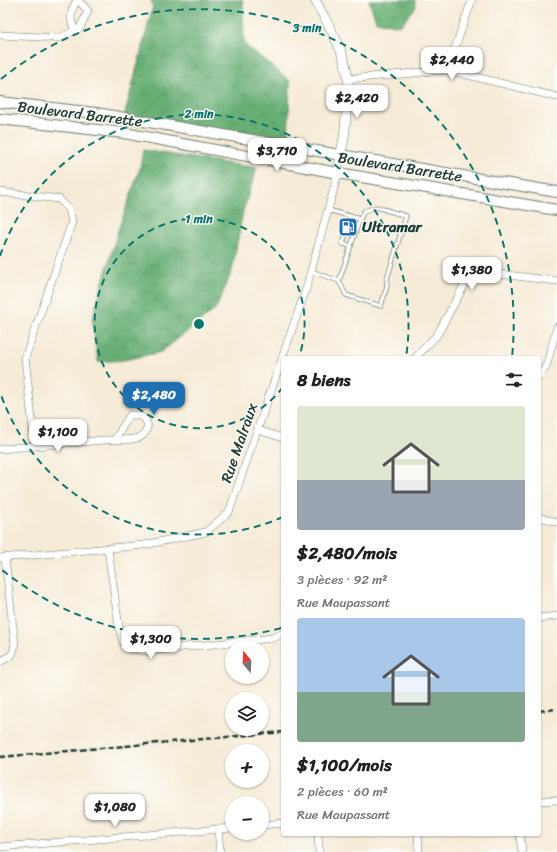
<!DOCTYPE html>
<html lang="fr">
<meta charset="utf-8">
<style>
:root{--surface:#fff;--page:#f6f6f6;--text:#202124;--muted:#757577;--accent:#1f6fb2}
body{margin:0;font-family:Sriracha,sans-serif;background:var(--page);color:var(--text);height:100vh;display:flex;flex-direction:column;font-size:15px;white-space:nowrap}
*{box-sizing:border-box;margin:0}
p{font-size:13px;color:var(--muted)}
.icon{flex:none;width:22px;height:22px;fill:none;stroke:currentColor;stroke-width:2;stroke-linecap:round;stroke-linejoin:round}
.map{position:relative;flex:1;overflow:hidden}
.side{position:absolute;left:281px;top:356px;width:260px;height:480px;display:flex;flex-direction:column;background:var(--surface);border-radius:4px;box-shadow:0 1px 3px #0004}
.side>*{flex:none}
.needle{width:26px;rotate:342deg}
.tools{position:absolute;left:225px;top:640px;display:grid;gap:8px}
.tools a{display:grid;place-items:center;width:44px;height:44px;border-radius:50%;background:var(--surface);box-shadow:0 1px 3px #0004;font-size:20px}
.price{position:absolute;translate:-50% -34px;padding:0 9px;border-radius:8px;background:#fff;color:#222;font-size:13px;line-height:26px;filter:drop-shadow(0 1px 2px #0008)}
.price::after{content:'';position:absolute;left:50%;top:24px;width:12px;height:9px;margin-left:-6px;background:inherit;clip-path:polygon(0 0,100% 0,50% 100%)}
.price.current{background:var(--accent);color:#fff}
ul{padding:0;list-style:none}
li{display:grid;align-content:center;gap:8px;height:212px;padding:0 16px}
li span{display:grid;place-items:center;height:124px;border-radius:4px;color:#555}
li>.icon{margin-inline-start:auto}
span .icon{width:72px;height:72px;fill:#fffc;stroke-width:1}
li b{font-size:17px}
h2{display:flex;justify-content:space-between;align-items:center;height:48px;padding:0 16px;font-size:17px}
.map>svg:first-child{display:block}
.forest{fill:url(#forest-crowns);stroke:#447654}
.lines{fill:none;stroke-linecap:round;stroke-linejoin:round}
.service-casing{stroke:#6a7a6d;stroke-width:5}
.minor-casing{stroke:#6a7a6d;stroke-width:8}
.tertiary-casing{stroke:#6a7a6d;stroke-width:10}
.secondary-casing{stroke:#6a7a6d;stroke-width:12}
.service{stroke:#fff;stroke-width:3.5}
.minor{stroke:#fff;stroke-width:7}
.tertiary{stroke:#fff;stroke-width:9}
.secondary{stroke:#fff;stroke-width:10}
.rail{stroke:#1f3d34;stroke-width:2.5;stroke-dasharray:6 3;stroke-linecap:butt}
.ring{fill:none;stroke:#0f766e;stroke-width:2;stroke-dasharray:7 5}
.labels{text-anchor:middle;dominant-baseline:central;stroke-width:3;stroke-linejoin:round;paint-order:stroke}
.street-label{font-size:15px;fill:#1f3d34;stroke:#fdfcf7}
.poi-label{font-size:15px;font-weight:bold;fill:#1f3d34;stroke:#fdfcf7;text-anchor:start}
.centre{fill:#0f766e;stroke:#fdfcf7;stroke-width:2}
.ring-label{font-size:12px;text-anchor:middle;font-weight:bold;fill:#0f766e;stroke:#fdfcf7;stroke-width:3;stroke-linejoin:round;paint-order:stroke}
</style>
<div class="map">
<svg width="557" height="852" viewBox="0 0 557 852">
<defs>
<pattern id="forest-crowns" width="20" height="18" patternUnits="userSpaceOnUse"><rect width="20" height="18" fill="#68af75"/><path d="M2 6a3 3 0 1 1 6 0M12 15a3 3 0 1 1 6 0" fill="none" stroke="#559061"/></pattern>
</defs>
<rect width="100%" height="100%" fill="#fdfcf7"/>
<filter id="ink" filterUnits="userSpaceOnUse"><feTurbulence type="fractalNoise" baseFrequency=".025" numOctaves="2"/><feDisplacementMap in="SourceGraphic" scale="8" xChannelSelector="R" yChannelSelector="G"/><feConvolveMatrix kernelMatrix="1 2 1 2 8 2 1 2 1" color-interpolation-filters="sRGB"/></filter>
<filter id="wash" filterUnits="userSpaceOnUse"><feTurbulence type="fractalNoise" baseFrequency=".012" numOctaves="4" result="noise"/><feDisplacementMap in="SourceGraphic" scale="16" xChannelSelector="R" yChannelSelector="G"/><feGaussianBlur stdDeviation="0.9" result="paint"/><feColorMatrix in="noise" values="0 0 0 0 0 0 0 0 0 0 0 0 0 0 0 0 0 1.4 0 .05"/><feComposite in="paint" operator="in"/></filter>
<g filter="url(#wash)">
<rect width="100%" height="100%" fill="#f6ebd7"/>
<g class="forest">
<polygon points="151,0 243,0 244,44 290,81 288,145 124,117 153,6"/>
<polygon points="369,0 415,0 416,7 400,26 376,21"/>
<polygon points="143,150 257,168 243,211 232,271 216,309 161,352 124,360 98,362 92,319 118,231 140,168"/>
</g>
</g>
<g filter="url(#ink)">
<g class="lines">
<g class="service-casing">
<g id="service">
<polyline points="351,246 343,244 351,217"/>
<polyline points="311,271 339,281 360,219 328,210"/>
<polyline points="339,281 346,295 381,306 387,286 387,279 406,216 376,207 364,211 360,219"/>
</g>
</g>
<g class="minor-casing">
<g id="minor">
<path d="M75 31C69 18 70 12 77 0"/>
<polyline points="0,35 60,38 80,28 88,11 78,0"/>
<polyline points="447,70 472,0"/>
<polyline points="348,79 447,70 557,97"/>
<polyline points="0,192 59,199 69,209 72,222 25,358 35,446"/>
<polyline points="415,358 437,335 467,280 482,272 557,281"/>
<polyline points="539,376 546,367 557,327"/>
<polyline points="258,430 283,438"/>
<path d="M0 449C35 446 69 443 104 440 114 439 128 441 138 438 141 437 143 436 145 433 152 421 142 414 130 415L115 439"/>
<polyline points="539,517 557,522"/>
<polyline points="108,549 119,627 123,642 132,649 145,651 273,638 283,633"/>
<polyline points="0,558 144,545 206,532 229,512 306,289 336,181 340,154"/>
<polyline points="539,618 557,616"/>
<polyline points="0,662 12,655 15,645 5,558"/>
<polyline points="539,801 557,800"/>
<polyline points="262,825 283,823"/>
<polyline points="218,829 220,852"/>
<polyline points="318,834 319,852"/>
<polyline points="418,834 419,852"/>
<polyline points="520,834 522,852"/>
<polyline points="0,847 232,828"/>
</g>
</g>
<g class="tertiary-casing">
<path id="tertiary" d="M315 0C328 25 345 50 348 79 349 91 347 103 346 115 345 129 345 142 340 154"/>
</g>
<g class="secondary-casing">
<g id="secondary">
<polyline points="0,102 96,113 557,192"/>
<polyline points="0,119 124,133 338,173 557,210"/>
</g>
</g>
<use href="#service" class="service"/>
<use href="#minor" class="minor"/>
<use href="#tertiary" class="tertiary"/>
<use href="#secondary" class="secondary"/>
<g class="rail">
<polyline points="539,711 557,709"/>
<polyline points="0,757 283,732"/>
</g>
</g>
</g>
<g class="ring">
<path d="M283 387A105 105 0 1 1 299 357"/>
<path d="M283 517A210 210 0 0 1 0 392M0 256A210 210 0 0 1 406 357"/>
<path d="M281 628A315 315 0 0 1 1 569M1 79A315 315 0 0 1 512 357"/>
</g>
<defs>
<g id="fuel-square" transform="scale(1)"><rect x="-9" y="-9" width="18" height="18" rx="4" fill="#1f6fb2" stroke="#fdfcf7"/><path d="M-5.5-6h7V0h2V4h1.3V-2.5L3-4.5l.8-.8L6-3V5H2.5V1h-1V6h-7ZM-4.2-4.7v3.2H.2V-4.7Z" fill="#fff"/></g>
</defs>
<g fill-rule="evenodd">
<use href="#fuel-square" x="348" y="227"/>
</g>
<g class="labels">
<g class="street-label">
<text transform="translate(80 114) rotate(7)">Boulevard Barrette</text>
<text transform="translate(400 167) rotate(9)">Boulevard Barrette</text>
<text transform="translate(239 443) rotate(-71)">Rue Malraux</text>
</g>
<g class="poi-label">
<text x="362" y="227">Ultramar</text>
</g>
</g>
<circle cx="199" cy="324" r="6" class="centre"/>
<g class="ring-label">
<text x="307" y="32">3 min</text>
<text x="199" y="118">2 min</text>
<text x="199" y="223">1 min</text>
</g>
</svg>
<div class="tools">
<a><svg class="needle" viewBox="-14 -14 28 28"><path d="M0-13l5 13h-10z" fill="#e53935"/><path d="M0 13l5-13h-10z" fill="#757577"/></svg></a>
<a><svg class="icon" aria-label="layers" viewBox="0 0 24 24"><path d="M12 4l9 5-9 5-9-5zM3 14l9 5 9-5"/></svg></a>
<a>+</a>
<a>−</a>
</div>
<b class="price" style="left:452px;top:81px">$2,440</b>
<b class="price" style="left:357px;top:119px">$2,420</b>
<b class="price" style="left:277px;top:172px">$3,710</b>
<b class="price" style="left:472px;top:291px">$1,380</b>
<b class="price current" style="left:154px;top:416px">$2,480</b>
<b class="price" style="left:58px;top:453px">$1,100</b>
<b class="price" style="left:151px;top:660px">$1,300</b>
<b class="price" style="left:115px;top:828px">$1,080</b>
<section class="side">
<h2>8 biens<svg class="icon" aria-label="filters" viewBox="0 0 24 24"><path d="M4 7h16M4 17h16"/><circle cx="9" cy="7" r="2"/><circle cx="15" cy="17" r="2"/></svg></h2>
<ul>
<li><span style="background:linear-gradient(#dfe7d0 60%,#9aa5b1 0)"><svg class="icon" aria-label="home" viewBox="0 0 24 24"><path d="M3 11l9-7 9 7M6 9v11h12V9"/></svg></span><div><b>$2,480/mois</b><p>3 pièces · 92 m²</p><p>Rue Maupassant</p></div></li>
<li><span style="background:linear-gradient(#a9c7e8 60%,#7fa58c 0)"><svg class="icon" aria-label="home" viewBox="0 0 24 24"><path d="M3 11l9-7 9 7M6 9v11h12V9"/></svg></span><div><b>$1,100/mois</b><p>2 pièces · 60 m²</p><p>Rue Maupassant</p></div></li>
</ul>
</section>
</div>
